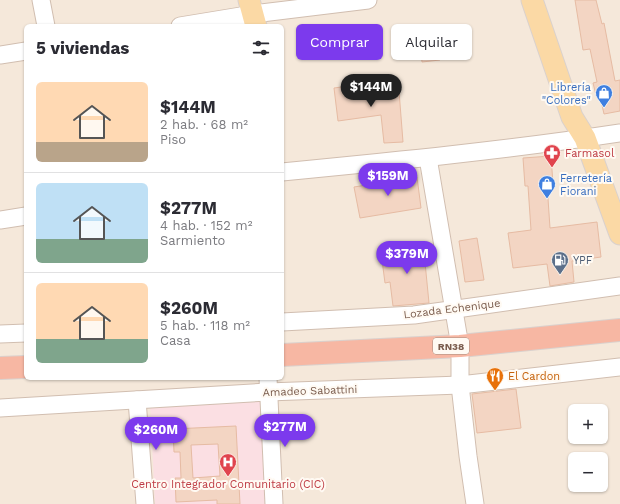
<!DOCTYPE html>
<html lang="es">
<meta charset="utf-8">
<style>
:root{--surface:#fff;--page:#f2f2f3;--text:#2b2b33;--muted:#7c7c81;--line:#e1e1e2;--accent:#7c3aed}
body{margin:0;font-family:"Work Sans",sans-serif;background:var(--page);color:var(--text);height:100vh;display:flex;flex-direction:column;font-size:15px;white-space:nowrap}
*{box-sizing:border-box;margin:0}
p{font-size:13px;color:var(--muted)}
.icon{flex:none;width:22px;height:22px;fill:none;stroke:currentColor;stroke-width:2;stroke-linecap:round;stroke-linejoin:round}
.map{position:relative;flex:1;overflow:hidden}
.panel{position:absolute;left:24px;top:24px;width:260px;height:356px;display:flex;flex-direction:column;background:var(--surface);border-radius:6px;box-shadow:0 1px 3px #0004}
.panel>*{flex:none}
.banner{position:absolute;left:296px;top:24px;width:264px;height:36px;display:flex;gap:8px}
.controls{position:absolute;left:568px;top:404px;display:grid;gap:8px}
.controls a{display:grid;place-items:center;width:40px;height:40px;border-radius:6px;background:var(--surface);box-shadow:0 1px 3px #0004;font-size:20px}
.price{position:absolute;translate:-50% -34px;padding:0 9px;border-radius:14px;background:var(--accent);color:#fff;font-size:13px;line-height:26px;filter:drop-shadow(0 1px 2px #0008)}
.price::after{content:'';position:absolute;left:50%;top:24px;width:12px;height:9px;margin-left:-6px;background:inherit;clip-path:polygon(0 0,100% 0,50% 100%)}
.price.on{background:#222;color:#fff}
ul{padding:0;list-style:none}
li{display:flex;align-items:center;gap:12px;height:100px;padding:0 12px}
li+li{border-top:1px solid var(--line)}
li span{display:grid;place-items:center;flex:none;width:112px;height:80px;border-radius:6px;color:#555}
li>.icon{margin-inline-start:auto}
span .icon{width:48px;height:48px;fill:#fffc;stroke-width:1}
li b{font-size:17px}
h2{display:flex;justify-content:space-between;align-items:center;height:48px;padding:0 12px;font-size:17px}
.chip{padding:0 14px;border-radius:6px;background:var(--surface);box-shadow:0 1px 3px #0004;font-size:14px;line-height:36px}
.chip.on{background:var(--accent);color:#fff}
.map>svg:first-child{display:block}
.residential{fill:#f5e8da;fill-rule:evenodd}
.medical{fill:#fbdfe3}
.building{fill:#f3d5c3;stroke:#e6bba3;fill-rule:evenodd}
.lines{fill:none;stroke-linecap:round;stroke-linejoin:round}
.minor-casing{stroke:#d1beb0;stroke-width:19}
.major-casing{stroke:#dad1cd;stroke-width:23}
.highway-casing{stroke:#dad1cd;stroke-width:24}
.minor{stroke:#fff;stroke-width:17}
.major{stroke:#fbd9a5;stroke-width:21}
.highway{stroke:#f7b7a3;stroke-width:22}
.labels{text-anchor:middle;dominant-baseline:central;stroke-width:4;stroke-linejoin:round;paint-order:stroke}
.shield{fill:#fffaf3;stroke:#a28b7f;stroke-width:1}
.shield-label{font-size:10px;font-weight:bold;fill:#7a5c4d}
.shop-label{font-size:11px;fill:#366cbe;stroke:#fffaf3;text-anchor:end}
.health-label{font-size:11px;fill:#be3a42;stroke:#fffaf3;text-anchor:start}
.service-label{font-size:11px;fill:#4e5e75;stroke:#fffaf3;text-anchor:start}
.street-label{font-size:11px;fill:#7a5c4d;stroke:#fffaf3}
.food-label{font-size:11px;fill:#c56008;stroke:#fffaf3;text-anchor:start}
</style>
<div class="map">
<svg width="620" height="504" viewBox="0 0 620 504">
<rect width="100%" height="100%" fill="#fdf6ec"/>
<path class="residential" d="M0 0H620V504H0ZM26 26H282V378H26ZM575 411H601V437H575ZM575 459H601V485H575Z"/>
<polygon class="medical" points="268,392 270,504 155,504 150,402"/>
<g class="building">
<polygon points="575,0 596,0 602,24 604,23 615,81 620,80 620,111 604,114 600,96 596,95 593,83 597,82 590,49 583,50"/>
<polygon points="437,29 440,60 422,62 419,31"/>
<polygon points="378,82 379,93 399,91 403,142 384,143 381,115 338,121 334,88"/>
<polygon points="551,156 553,184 547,184 550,228 597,222 601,257 572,261 574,282 550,286 547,264 513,268 508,233 531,230 528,186 525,186 523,158"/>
<polygon points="417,177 421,208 360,218 354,187"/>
<polygon points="477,238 484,280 465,282 459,241"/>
<polygon points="423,242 429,303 393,306 390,282 385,283 382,260 392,259 390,246"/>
<polygon points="516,389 521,428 477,433 472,394"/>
<path d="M236 426 240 504H217V500L176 502 175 478H181L180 452H174L173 429ZM218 444 220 476 193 478 191 445Z"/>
</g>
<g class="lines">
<g class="minor-casing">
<g id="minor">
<polyline points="41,0 46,26"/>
<polyline points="180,26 253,14 368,0"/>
<polyline points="0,55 26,51"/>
<polyline points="428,158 460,346 460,385 468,456 475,504"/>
<path d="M282 172C395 161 508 150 620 133"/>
<polyline points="0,220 26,216"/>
<polyline points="282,322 414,315 620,286"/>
<polyline points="0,334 26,333"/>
<polyline points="268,378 274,504"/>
<polyline points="137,400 145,504"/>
<polyline points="0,408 268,392 460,385 620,367"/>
</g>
</g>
<g class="major-casing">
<g id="major">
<polyline points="249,0 256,26"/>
<polyline points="532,0 572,117 585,138 620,234"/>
</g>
</g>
<g class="highway-casing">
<g id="highway">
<polyline points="282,355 460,346 620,330"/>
<polyline points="0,368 26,367"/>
</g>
</g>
<use href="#minor" class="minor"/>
<use href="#major" class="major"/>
<use href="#highway" class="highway"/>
</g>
<defs>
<g id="shop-pin" transform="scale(0.9)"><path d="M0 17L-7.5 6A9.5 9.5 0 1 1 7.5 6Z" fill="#3f7fe0" stroke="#fffaf3"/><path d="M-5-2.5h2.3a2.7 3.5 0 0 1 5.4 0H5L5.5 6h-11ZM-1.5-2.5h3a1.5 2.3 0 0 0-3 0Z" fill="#fff"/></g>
<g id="pharmacy-pin" transform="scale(0.9)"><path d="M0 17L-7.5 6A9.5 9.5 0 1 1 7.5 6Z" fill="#e0444e" stroke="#fffaf3"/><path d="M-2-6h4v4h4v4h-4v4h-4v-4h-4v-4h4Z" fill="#fff"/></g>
<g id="fuel-pin" transform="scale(0.9)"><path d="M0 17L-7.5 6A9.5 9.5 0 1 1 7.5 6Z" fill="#5c6f8a" stroke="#fffaf3"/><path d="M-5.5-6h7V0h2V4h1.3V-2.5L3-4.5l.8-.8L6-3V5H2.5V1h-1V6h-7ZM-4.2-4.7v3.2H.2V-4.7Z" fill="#fff"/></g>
<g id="restaurant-pin" transform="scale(0.9)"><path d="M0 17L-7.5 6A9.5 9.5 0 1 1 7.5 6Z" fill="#e8710a" stroke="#fffaf3"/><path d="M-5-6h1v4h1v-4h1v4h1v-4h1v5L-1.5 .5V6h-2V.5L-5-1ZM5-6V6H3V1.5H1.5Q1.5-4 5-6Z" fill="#fff"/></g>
<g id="hospital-pin" transform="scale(0.9)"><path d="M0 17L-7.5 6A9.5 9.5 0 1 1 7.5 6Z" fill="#e0444e" stroke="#fffaf3"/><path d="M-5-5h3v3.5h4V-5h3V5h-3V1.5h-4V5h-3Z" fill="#fff"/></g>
</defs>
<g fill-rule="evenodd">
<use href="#shop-pin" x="604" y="93"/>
<use href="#pharmacy-pin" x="552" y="153"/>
<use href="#shop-pin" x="547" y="184"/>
<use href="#fuel-pin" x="560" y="260"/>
<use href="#restaurant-pin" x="495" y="376"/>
<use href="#hospital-pin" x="228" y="462"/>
</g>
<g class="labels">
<rect class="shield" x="433" y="338" width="36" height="16" rx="3"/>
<g class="shield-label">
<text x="451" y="346">RN38</text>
</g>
<g class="shop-label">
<text x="591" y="87">Librería<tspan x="591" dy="13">"Colores"</tspan></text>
<text x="560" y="178" text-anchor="start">Ferretería<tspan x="560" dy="13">Fiorani</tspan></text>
</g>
<g class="health-label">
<text x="565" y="153">Farmasol</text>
<text x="228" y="484" text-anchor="middle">Centro Integrador Comunitario (CIC)</text>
</g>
<g class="service-label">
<text x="573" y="260">YPF</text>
</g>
<g class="street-label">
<text transform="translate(452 309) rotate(-7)">Lozada Echenique</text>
<text transform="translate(310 391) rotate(-2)">Amadeo Sabattini</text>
</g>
<g class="food-label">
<text x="508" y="376">El Cardon</text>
</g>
</g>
</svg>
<div class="controls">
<a>+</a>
<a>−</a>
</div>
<b class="price on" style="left:371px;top:108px">$144M</b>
<b class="price" style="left:388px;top:197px">$159M</b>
<b class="price" style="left:407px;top:275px">$379M</b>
<b class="price" style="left:285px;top:448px">$277M</b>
<b class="price" style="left:156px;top:451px">$260M</b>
<div class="banner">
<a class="chip on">Comprar</a>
<a class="chip">Alquilar</a>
</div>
<section class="panel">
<h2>5 viviendas<svg class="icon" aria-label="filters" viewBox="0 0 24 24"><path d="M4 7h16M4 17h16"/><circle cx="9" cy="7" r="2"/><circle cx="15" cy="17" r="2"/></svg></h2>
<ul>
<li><span style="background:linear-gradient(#ffd9b3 75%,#b9a48a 0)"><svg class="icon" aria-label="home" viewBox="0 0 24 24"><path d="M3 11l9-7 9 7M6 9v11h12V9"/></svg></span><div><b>$144M</b><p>2 hab. · 68 m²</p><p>Piso</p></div></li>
<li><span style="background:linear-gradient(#bfe0f5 70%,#7fa58c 0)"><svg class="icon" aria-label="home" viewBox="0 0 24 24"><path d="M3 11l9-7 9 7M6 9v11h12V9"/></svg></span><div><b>$277M</b><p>4 hab. · 152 m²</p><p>Sarmiento</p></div></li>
<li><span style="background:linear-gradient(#ffd9b3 70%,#7fa58c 0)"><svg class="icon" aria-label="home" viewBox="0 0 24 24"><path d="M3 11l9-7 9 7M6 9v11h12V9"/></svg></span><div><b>$260M</b><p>5 hab. · 118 m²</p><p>Casa</p></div></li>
</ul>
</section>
</div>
